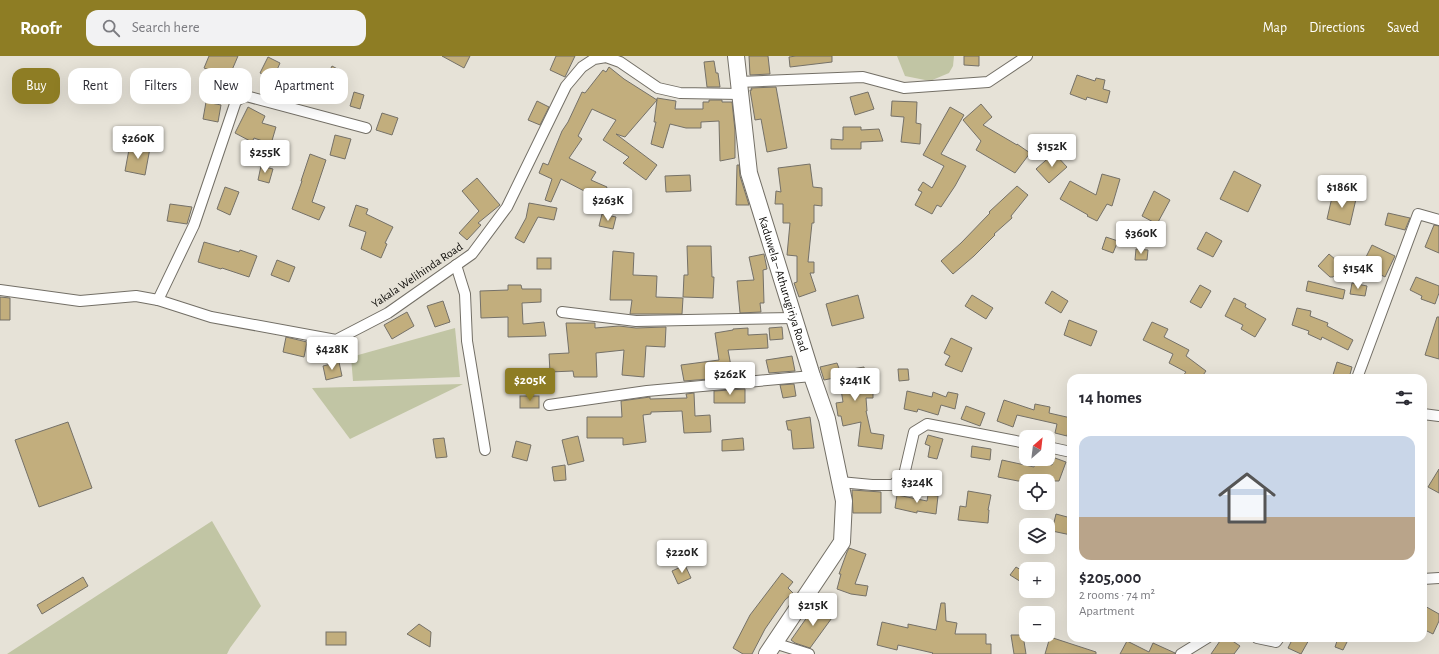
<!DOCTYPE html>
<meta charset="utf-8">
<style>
:root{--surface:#fff;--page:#f2f2f3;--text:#2b2b33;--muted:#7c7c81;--line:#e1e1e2;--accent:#8e7d24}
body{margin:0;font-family:"Alegreya Sans",sans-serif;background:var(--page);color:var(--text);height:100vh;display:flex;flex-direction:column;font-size:15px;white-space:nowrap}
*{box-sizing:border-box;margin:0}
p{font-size:13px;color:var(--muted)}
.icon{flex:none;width:22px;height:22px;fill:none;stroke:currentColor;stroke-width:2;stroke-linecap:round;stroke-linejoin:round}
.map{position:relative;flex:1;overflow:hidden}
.details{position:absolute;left:1067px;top:318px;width:360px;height:268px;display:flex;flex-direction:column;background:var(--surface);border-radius:12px;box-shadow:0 4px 16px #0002}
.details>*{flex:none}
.guide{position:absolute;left:12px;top:12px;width:380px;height:36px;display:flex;gap:8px}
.needle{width:26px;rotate:28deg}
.controls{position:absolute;left:1019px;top:374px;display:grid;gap:8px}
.controls a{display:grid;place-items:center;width:36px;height:36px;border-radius:8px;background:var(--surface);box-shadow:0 4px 16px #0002;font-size:20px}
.price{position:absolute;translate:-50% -34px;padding:0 9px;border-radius:4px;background:#fff;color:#222;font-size:13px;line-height:26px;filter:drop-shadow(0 1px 2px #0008)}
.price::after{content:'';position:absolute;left:50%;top:24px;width:12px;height:9px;margin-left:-6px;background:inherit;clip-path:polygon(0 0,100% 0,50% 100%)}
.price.current{background:var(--accent);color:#fff}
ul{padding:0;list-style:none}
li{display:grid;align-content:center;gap:8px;height:212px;padding:0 12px}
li+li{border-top:1px solid var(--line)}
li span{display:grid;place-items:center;height:124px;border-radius:12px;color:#555}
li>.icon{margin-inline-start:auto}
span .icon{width:72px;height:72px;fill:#fffc;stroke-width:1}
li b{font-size:17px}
h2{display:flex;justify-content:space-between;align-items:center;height:48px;padding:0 12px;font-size:17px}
.pill{padding:0 14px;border-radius:12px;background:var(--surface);box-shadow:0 4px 16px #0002;font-size:14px;line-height:36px}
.pill.current{background:var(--accent);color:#fff}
header{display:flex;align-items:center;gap:24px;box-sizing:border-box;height:56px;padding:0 20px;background:var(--accent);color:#fff}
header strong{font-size:19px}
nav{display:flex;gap:22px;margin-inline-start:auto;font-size:14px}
.search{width:280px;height:36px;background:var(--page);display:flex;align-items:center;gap:10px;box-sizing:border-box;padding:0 14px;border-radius:12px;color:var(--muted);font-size:15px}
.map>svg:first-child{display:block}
.green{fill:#c1c5a4}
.building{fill:#c2ae7d;stroke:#757168}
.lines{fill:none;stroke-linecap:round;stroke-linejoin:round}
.minor-casing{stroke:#736f66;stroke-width:12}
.primary-casing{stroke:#736f66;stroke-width:18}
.minor{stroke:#fff;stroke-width:10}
.primary{stroke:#fff;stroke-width:16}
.labels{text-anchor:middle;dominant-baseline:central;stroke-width:3.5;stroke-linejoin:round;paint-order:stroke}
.street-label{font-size:12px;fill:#0e0c09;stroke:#e6e2d7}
</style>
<header>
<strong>Roofr</strong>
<div class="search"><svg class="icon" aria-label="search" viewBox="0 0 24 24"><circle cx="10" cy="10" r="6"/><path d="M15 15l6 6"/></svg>Search here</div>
<nav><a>Map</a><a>Directions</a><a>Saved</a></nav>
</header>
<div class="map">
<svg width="1439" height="598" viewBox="0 0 1439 598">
<rect width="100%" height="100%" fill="#e6e2d7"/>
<g class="green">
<polygon points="897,0 954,0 953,10 949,17 930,25 905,20"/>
<polygon points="455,272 460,321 353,325 351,301"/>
<polygon points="463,328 350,383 312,332"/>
<polygon points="212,465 261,550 230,592 227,598 7,598"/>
</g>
<g class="building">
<polygon points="209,0 238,0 229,21 204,12"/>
<polygon points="442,0 470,0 464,12"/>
<polygon points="556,0 575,0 565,21 550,14"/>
<polygon points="749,0 768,0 770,18 750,19"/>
<polygon points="796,0 832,0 832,6 790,11 789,1"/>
<polygon points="964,0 979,0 979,10 964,9"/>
<polygon points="268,1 280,7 273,23 260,17"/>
<polygon points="714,5 716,17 718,17 720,31 707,31 704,6"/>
<polygon points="332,10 345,17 331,44 318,38"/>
<polygon points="609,11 624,23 657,44 657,42 676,45 675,53 703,53 703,46 709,46 709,44 722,44 722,46 732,46 735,74 735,102 720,105 719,65 701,66 701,72 686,72 670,68 663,92 651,88 656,66 654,66 657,44 625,81 616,78 657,109 646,124 623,107 629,101 603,84 616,64 592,53 578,80 582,83 569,102 596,116 591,124 607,131 598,153 586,148 590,138 561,123 551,146 545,144 552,123 539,117 543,107 548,109 562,75 568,66 582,36 585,37 603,14 606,16"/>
<polygon points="1077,19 1095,25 1096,22 1105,24 1103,33 1110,35 1107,47 1087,41 1086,44 1070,38"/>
<polygon points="776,31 787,92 767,96 761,63 755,64 750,34 752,34 751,32"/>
<polygon points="354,36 364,39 360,53 350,50"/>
<polygon points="868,36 874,53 855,59 850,41"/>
<polygon points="537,45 549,51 540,69 528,64"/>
<polygon points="892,45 917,46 916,67 921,68 920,88 901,86 904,61 891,60"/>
<polygon points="206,46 221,49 218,66 203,63"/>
<polygon points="981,48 992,61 983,69 1017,89 1017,88 1030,97 1015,117 976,94 981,85 963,64"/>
<polygon points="248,51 265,60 262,67 276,71 271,88 254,82 252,86 235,77"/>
<polygon points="950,51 964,59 941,98 966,110 955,130 941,151 937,149 932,158 915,149 922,136 918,134 923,126 932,132 944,110 923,99"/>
<polygon points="382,57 398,62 392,79 376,74"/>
<polygon points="843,71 861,71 861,74 879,73 883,85 861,86 861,93 831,93 831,83 843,84"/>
<polygon points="335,79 351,83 345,103 330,99"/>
<polygon points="130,88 150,92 145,119 125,115"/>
<polygon points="1054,97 1067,111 1049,127 1036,113"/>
<polygon points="310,98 326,104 312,146 325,151 319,164 292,153 302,125 301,125"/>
<polygon points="810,108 813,131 822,132 822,150 814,149 814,167 812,167 808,206 814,206 814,217 810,217 816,235 799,241 794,227 797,226 797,200 787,199 790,167 783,167 783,148 775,148 776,135 781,136 778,112"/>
<polygon points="737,109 739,109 740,120 749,149 736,149"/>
<polygon points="261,110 273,113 269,127 258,124"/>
<polygon points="1234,115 1261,129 1248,156 1220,143"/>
<polygon points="1102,118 1120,123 1112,150 1107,148 1097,165 1087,160 1088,159 1060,143 1070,125 1096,139"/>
<polygon points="690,119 691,135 666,136 665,120"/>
<polygon points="477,122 500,149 478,167 481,169 467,184 459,177 479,155 462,135"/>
<polygon points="1017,130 1028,139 1011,160 1012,162 994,178 995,179 974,200 953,218 941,205 961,187 990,157 989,156"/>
<polygon points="225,131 239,136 230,159 217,153"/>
<polygon points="1154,135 1170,144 1157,168 1142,160"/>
<polygon points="1333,137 1356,143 1350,169 1327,163"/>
<polygon points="529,147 557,152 554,164 538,161 524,187 515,182 526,162"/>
<polygon points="170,148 192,151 187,168 167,165"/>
<polygon points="356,149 368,153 366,158 393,171 385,187 387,188 381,202 361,193 366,176 349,170"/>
<polygon points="1388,157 1410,162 1405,174 1385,169"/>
<polygon points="602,158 616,161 613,173 599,170"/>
<polygon points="1434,169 1439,170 1439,197 1425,191"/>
<polygon points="1206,176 1222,185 1213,201 1197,193"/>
<polygon points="1106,181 1118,185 1113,197 1102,193"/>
<polygon points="204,186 239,196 240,194 257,200 249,221 222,212 221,213 198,206"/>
<polygon points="1372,189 1395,200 1385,221 1362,209"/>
<polygon points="687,190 711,190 712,221 714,221 713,242 683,241 684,219 688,219"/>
<polygon points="1136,193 1148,194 1147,204 1135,204"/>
<polygon points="613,195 634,197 633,219 657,220 656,241 683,242 682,258 630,258 632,244 610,244"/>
<polygon points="764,198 767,213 763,214 764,247 760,247 761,256 740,257 737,225 754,224 749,201"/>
<polygon points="1329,198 1343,210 1333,221 1330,221 1318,210"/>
<rect x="537" y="202" width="14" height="11"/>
<polygon points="277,204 295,211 289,226 271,219"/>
<polygon points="1416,221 1439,230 1439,237 1435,248 1421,243 1422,240 1410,234"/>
<polygon points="1308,225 1345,234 1343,243 1306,235"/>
<polygon points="1352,227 1367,230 1365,240 1350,238"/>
<polygon points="508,229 521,229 522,233 541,233 541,246 522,247 523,268 544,266 546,280 508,281 508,261 481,262 480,235 508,234"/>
<polygon points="1200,229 1211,235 1201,252 1190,246"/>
<polygon points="1052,235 1068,245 1061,257 1045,247"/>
<polygon points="858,239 864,262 832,270 826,248"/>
<polygon points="972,239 993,252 986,263 965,250"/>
<polygon points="0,241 10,242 10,264 0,264"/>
<polygon points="1234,242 1246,248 1245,251 1266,263 1255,281 1241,273 1243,269 1225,260"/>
<polygon points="443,245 450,266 435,271 427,250"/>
<polygon points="1297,252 1311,255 1310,260 1328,267 1327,270 1353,284 1348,294 1322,281 1321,284 1308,278 1309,275 1292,269"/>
<polygon points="407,256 414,270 392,283 384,269"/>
<polygon points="1437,261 1439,261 1439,303 1425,299"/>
<polygon points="1069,264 1097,275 1091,290 1064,279"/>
<polygon points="1152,266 1168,273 1164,281 1189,294 1186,300 1206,315 1201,322 1181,322 1186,316 1169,307 1173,298 1143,284"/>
<polygon points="566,267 595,267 595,272 619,270 636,272 666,271 665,291 646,290 644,321 622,319 624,294 596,297 597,321 574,321 573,315 550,316 549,298 569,297"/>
<polygon points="782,271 783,283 770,284 769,272"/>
<polygon points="748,272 748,279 767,278 768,292 728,294 733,321 684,325 681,309 719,304 715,277 733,274 733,273"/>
<polygon points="286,281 307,286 304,301 283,296"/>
<polygon points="951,282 972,292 962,316 945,309 950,300 944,297"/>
<polygon points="792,300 795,315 769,317 766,304"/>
<polygon points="339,306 342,320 326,324 323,310"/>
<polygon points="1337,306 1352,311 1349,322 1332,322"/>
<polygon points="837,307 840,315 864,311 867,331 873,331 873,342 866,342 867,355 866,355 871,377 884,379 882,393 858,390 861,366 843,370 841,360 838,360 836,347 843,346 839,321 824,324 820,311"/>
<polygon points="898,313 908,313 909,324 899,325"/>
<polygon points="794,328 796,340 783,342 780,329"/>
<polygon points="745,333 745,347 714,347 714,335"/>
<polygon points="907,335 932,341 933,336 946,341 948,336 958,338 955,353 941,349 938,359 918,353 917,356 904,353"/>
<polygon points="694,337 695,360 710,359 711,376 684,377 682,355 651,356 651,358 643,359 646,386 623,389 623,382 587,382 587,361 622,361 621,345 650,341 650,343 687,342 686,338"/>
<rect x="520" y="340" width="19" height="12"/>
<polygon points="1004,344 1034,354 1035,348 1050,351 1049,357 1071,362 1067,380 1055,377 1057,368 1017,359 1013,371 997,365"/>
<polygon points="966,350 985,357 980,370 961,363"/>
<polygon points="810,361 814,392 793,393 791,374 788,374 786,365"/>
<polygon points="68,366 92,432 39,451 15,384"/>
<polygon points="928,379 943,383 937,403 928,401 930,390 925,388"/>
<polygon points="578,380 584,405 568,409 562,384"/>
<polygon points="444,382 447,401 436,402 433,383"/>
<polygon points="743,382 744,394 722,395 722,384"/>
<polygon points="516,385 531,389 527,405 512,401"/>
<polygon points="972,390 991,393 990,404 971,401"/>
<polygon points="1055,402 1066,406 1059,425 1018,425 998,421 1002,404 1034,411 1035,407 1052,409"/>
<polygon points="565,409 566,424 554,425 552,411"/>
<polygon points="1439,413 1439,437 1428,431"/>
<polygon points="852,434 881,436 881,457 853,457"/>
<polygon points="968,435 991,439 988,454 989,454 988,467 958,464 960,450 966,451"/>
<polygon points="897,439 927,445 928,439 938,440 936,458 917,455 917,457 895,452"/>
<polygon points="1056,458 1071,462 1071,479 1052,475"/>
<polygon points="849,492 866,498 855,528 868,530 866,540 851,538 837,533 841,518 839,518 847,496"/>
<polygon points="685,509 691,522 678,528 672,515"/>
<polygon points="1016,511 1026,517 1026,529 1010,519"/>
<polygon points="782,517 793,526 788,532 793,537 785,544 765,573 752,598 743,598 733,592 750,559"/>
<polygon points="83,521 88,530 42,558 37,549"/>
<polygon points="817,547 834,559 810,592 795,587 791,584"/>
<polygon points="941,547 945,547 946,565 957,567 955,578 986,578 986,588 991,588 991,598 932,598 933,597 898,589 897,594 877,589 882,566 908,572 908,568 936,574"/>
<polygon points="1423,549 1439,558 1439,565 1433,578 1423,573"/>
<polygon points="419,568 431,576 430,591 407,578"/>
<rect x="326" y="576" width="20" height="13"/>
<polygon points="1011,579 1023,579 1026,598 1014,598"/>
<polygon points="1050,581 1096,596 1096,598 1045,598"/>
<polygon points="1222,582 1228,582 1240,590 1234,598 1211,598"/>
<polygon points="1293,582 1310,582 1301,598 1288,592"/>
<polygon points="1338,582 1349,582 1343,594 1335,591"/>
<polygon points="1127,585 1149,596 1153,587 1175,597 1175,598 1120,598"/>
</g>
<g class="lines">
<g class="minor-casing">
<g id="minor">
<polyline points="739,26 863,21 904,32 988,26 1027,0"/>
<polyline points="456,209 465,238 467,285 485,394"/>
<polyline points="0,234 80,245 136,240 158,244 211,261 336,284 388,257 472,198 507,151 566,30 582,11 594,3 606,1 620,6 658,32 680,37 740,38"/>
<polyline points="158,244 194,169 236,45 246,40 366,72"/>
<polyline points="562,256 636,265 794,262"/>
<polyline points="1357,322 1418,158 1439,164"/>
<polyline points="549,349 647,335 812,320"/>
<polyline points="1423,358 1439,360"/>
<polyline points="1048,391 1071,396"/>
<polyline points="840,426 872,429 893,429 904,419 914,376 927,368 1026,387"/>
<polyline points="1423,523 1439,522"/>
<polyline points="1257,582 1276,586 1279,582"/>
<polyline points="774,587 809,598"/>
<polyline points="1181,598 1207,582"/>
</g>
</g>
<g class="primary-casing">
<g id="primary">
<path id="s1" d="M736 0 749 117 812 320 827 363 844 445 842 486 767 598"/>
</g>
</g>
<use href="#minor" class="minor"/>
<use href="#primary" class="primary"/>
</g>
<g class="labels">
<g class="street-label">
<text transform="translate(417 219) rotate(-34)">Yakala Welihinda Road</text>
<text stroke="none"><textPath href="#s1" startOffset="234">Kaduwela – Athurugiriya Road</textPath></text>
</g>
</g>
</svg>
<div class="controls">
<a><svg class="needle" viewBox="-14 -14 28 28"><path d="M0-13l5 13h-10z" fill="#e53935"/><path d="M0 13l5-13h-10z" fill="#7c7c81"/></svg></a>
<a><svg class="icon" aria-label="locate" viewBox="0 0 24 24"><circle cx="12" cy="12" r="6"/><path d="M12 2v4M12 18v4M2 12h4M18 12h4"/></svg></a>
<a><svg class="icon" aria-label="layers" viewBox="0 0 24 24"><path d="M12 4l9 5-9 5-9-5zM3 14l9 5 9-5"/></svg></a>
<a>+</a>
<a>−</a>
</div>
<b class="price" style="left:138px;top:104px">$260K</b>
<b class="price" style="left:1052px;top:112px">$152K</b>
<b class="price" style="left:265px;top:118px">$255K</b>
<b class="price" style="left:1342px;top:153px">$186K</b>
<b class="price" style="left:608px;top:166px">$263K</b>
<b class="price" style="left:1141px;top:199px">$360K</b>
<b class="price" style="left:1358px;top:234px">$154K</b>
<b class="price" style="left:332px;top:315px">$428K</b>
<b class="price" style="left:730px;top:340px">$262K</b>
<b class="price current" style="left:530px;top:346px">$205K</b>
<b class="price" style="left:855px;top:346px">$241K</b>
<b class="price" style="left:917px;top:448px">$324K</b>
<b class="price" style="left:682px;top:518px">$220K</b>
<b class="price" style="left:813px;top:571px">$215K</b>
<div class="guide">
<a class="pill current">Buy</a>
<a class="pill">Rent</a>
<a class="pill">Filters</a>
<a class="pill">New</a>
<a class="pill">Apartment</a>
</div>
<section class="details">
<h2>14 homes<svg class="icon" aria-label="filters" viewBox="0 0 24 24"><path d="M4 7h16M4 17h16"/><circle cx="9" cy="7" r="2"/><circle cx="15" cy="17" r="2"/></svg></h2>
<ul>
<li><span style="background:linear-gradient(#c9d6e8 65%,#b9a48a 0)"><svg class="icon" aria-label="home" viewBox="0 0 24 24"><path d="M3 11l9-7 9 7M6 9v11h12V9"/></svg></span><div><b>$205,000</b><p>2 rooms · 74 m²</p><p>Apartment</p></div></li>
</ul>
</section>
</div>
